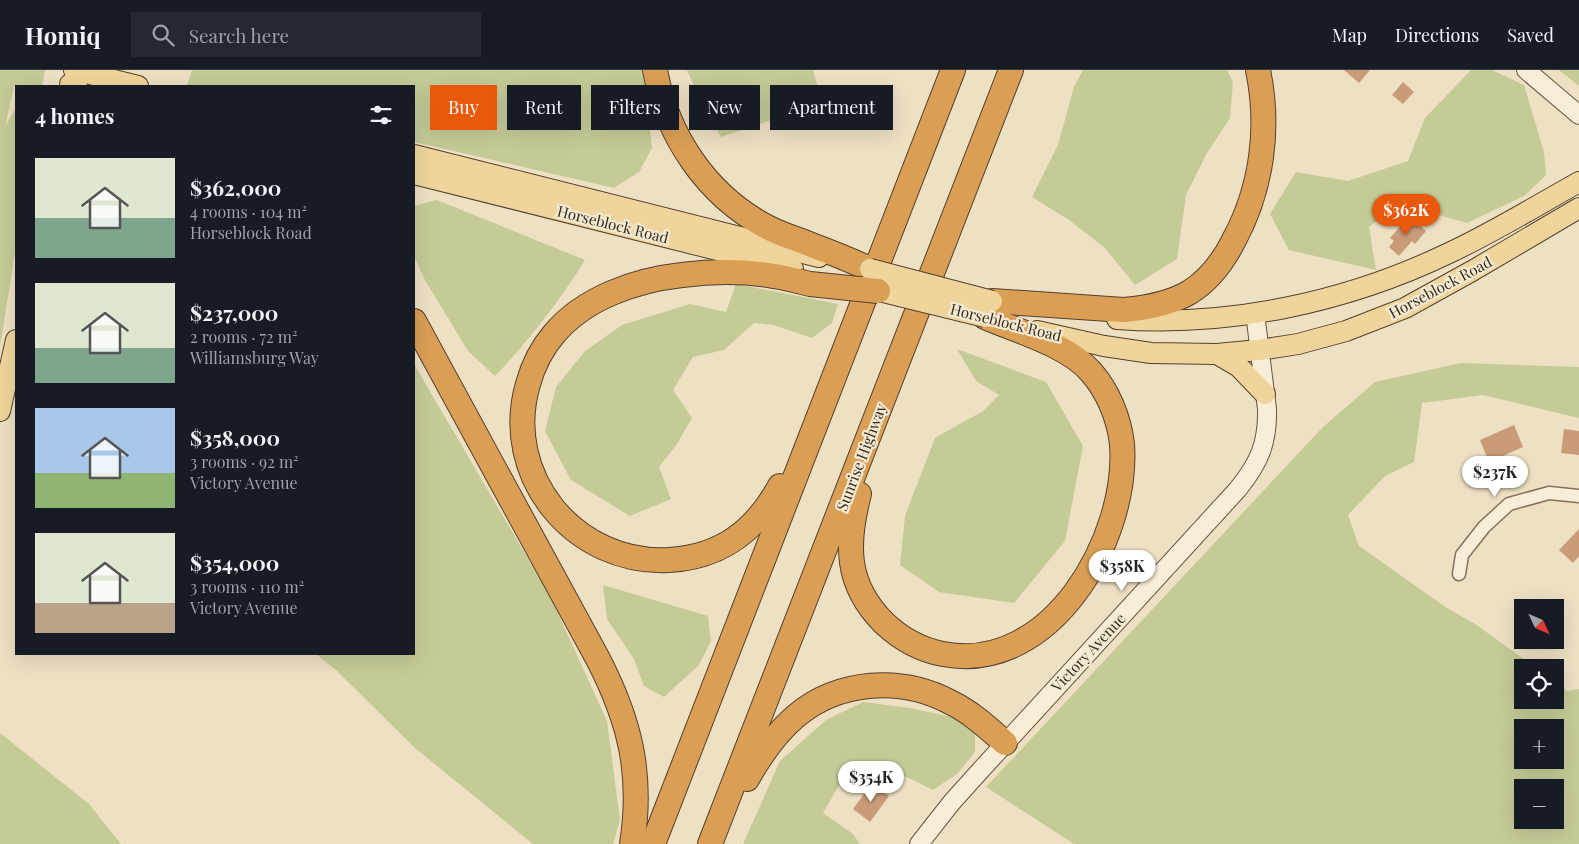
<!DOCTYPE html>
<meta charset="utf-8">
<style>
:root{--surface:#171b24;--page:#242831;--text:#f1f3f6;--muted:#9ea1a6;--line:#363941;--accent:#ea580c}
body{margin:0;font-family:"Playfair Display",serif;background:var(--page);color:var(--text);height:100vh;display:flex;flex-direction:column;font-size:19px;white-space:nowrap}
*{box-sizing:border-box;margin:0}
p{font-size:16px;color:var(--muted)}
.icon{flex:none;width:28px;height:28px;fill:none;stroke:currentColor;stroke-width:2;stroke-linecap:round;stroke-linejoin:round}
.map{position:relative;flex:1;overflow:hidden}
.side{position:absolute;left:15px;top:15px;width:400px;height:570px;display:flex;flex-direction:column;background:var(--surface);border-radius:0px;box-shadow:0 5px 20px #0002}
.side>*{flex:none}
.hud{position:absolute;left:430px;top:15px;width:475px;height:45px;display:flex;gap:10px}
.needle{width:32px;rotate:134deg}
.tools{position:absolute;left:1514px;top:529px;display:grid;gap:10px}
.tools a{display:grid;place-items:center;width:50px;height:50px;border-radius:0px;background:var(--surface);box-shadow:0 5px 20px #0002;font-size:25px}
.price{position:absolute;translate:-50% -42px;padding:0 11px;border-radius:18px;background:#fff;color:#222;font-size:16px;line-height:32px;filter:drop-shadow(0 1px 2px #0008)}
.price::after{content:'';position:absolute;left:50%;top:30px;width:15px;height:11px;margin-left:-8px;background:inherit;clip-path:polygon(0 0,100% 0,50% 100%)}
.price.selected{background:var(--accent);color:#fff}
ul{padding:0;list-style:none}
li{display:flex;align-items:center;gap:15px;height:125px;padding:0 20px}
li span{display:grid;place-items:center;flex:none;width:140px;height:100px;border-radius:0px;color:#555}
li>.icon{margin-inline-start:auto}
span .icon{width:60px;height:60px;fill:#fffc;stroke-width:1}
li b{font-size:21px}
h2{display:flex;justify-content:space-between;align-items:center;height:60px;padding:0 20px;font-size:21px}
.pill{padding:0 18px;border-radius:0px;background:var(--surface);box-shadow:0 5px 20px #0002;font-size:18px;line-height:45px}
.pill.selected{background:var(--accent);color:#fff}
header{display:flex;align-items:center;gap:30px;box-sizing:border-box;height:70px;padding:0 25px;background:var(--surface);border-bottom:1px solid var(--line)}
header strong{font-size:24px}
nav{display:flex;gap:28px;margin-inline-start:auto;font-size:18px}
.search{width:350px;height:45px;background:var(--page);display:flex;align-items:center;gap:12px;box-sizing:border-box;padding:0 18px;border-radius:0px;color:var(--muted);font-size:19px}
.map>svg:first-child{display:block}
.green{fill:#c5cb97;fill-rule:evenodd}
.building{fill:#ca9b79}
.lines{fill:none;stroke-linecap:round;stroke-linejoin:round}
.street-casing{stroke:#86715a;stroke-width:15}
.secondary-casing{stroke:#68533d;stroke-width:20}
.primary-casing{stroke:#54402e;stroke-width:22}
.highway-casing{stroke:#54402e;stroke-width:26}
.street{stroke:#f8edd6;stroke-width:12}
.secondary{stroke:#f8edd6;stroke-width:18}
.primary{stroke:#efd59b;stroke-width:20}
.highway{stroke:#da9f55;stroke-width:24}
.primary-bridge-casing{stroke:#54402e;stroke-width:22;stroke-linecap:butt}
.highway-bridge-casing{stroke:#54402e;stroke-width:26;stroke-linecap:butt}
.primary-bridge{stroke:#efd59b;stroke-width:20}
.highway-bridge{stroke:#da9f55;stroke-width:24}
.labels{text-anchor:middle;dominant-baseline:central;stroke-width:4.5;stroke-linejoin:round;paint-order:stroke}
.street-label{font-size:15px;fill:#372a1e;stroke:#f4ead2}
</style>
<header>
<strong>Homiq</strong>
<div class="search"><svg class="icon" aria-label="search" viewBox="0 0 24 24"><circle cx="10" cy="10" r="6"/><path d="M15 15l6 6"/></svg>Search here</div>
<nav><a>Map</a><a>Directions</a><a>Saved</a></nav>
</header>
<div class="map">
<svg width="1579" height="774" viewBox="0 0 1579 774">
<rect width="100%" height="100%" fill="#ede0c3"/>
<g class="green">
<polygon points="0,0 45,0 42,16 14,16 5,57 16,38 16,176 0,277"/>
<polygon points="192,0 643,0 652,78 639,102 614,118 414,72 414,16 191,16 187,15"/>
<polygon points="687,0 813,0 820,25 777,48 721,67 702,36"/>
<polygon points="1083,0 1227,0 1233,12 1230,48 1207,83 1186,125 1177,189 1135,215 1105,178 1069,150 1032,127 1058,75 1074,17"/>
<polygon points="1471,0 1492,0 1524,15 1544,82 1546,105 1524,126 1467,153 1442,146 1396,136 1369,157 1376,200 1289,180 1270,144 1296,102 1348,111 1408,91 1425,48"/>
<polygon points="1559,0 1579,0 1579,16"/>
<path d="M437 130 585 190C559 232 529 270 495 306L468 281 425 210 414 186V136Z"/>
<polygon points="736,214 838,234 832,253 812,268 774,255 754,253 724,280 693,287 673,320 692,348 677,374 659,397 671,429 630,446 571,410 545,361 556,317 585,281 622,255 690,234 726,242"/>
<polygon points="957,279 1046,312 1083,376 1065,471 1014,533 939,522 900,495 905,446 935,368 983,341 999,325 976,311"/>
<path d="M1461 293 1579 297V348L1483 325 1422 333 1414 392 1385 406 1348 445 1359 476 1447 538 1475 554 1535 597 1522 598V630H1555V612L1567 621 1579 619V774H1074L986 717 1323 357 1375 312ZM1522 658H1555V690H1522ZM1522 718H1555V750H1522Z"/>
<polygon points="414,294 551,528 607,651 620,750 613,774 533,774 415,678 337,601 316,584 414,584"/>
<polygon points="603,515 708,546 711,571 699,595 664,627 644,616 634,589 607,549"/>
<polygon points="863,632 910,638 961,649 975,664 975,682 957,704 933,720 892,700 851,695 823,743 853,764 860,774 743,774 780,691 826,650"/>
<polygon points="0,663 89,734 121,774 0,774"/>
</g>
<g class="building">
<polygon points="1344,0 1370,0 1359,13"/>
<polygon points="1403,12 1414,22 1403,34 1392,25"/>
<polygon points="1407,149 1412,153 1415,151 1426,161 1415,174 1412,171 1399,186 1389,177 1394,171 1390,168"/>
<polygon points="1514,355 1523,377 1489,392 1480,370"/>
<polygon points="1564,359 1579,361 1579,385 1561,383"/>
<polygon points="1579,459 1579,486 1573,493 1559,480"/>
<polygon points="875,716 889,726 870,752 853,739 867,720 870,722"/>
</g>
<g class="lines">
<g class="street-casing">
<polyline id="street" points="1459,504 1462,485 1484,457 1509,434 1549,423 1579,426"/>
</g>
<g class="secondary-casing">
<g id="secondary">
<polyline points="1526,0 1579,45"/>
<path d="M919 774 952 732 979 702 1238 419C1259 393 1268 373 1267 339L1255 243"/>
</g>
</g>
<g class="primary-casing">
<g id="primary">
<polyline points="74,0 138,16"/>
<polyline points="70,14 77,16"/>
<polyline points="414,85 819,187"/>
<polyline points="414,104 793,199"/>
<path d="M1117 249C1231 257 1347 232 1449 183 1494 162 1536 136 1579 112"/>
<polyline points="1037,261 1104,276 1151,283 1217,284 1259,280 1298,274 1346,261 1405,238 1472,201 1579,138"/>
<polyline points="1217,284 1239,297 1265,324"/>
<polyline points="0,341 16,270"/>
</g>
</g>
<g class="highway-casing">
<g id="highway">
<path d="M655 0C667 66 706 124 765 156 781 165 798 169 814 176 833 183 852 191 870 199"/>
<path d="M992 231 1124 240C1147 238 1170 234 1190 222 1209 210 1224 190 1234 170 1262 118 1270 58 1258 0"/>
<path d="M414 251 598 589C630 651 643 704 632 774"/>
<path d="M780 416C756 460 722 487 669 490 575 495 501 406 528 314 533 296 542 278 554 264 584 228 636 210 682 205 720 200 760 201 798 211"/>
<path d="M859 424C846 474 845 514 884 553 900 568 921 580 943 584 1051 605 1129 468 1122 374 1119 348 1108 321 1091 302 1068 275 1017 261 985 247"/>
<path d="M747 709C760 686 775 664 796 646 839 610 901 606 950 632 971 642 988 658 1005 673"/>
<polyline points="653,774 953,0"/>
<polyline points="710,774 1011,0"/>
</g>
</g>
<use href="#street" class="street"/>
<use href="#secondary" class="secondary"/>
<use href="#primary" class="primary"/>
<use href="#highway" class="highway"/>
<g class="primary-bridge-casing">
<g id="primary-bridge">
<polyline points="870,199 992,231"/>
<polyline points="863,217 985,247"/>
</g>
</g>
<g class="highway-bridge-casing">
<polyline id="highway-bridge" points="798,211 810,214 878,221"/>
</g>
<use href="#primary-bridge" class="primary-bridge"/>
<use href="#highway-bridge" class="highway-bridge"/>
</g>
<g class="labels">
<g class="street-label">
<text transform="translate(613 154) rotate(14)">Horseblock Road</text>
<text transform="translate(1440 217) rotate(-28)">Horseblock Road</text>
<text transform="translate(1006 252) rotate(14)">Horseblock Road</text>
<text transform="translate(861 387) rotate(-69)">Sunrise Highway</text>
<text transform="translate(1088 582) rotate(-47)">Victory Avenue</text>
</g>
</g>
</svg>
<div class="tools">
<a><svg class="needle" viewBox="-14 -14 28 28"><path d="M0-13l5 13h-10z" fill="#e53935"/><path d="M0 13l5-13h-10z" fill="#9ea1a6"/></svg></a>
<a><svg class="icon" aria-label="locate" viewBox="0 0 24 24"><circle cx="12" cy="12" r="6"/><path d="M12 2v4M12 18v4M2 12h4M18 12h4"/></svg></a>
<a>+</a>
<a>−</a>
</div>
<b class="price selected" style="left:1406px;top:166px">$362K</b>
<b class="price" style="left:1495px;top:428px">$237K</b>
<b class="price" style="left:1122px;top:522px">$358K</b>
<b class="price" style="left:871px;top:733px">$354K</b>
<div class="hud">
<a class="pill selected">Buy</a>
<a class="pill">Rent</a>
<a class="pill">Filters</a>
<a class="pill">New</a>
<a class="pill">Apartment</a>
</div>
<section class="side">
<h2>4 homes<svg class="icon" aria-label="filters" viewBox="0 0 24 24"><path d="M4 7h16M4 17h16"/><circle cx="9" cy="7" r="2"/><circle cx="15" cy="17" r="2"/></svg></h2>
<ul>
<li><span style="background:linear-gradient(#dfe7d0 60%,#7fa58c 0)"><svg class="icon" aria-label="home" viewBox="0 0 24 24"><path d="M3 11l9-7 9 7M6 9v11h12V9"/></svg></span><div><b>$362,000</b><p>4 rooms · 104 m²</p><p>Horseblock Road</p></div></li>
<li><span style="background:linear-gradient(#dfe7d0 65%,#7fa58c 0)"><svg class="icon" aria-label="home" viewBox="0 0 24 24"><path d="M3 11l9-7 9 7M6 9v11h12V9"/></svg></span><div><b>$237,000</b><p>2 rooms · 72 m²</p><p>Williamsburg Way</p></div></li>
<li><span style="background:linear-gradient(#a9c7e8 65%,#8fb573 0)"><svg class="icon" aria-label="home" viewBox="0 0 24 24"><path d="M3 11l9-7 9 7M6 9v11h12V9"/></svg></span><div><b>$358,000</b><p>3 rooms · 92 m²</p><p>Victory Avenue</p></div></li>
<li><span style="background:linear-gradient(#dfe7d0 70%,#b9a48a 0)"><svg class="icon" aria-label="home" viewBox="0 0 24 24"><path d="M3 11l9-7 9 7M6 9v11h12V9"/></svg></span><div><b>$354,000</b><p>3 rooms · 110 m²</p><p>Victory Avenue</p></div></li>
</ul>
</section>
</div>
